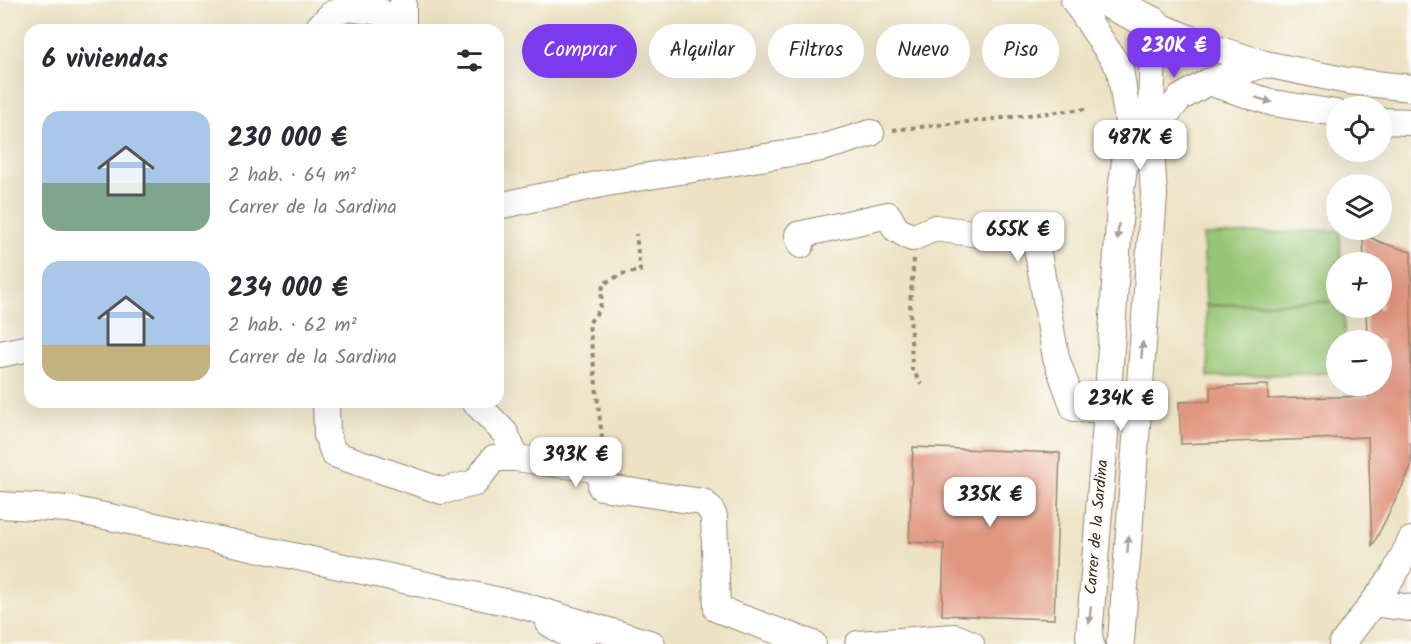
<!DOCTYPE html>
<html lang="es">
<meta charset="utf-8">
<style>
:root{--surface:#fff;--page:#f2f2f3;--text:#2b2b33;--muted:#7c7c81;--accent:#7c3aed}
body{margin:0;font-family:Kalam,sans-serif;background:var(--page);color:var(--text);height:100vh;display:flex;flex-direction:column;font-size:22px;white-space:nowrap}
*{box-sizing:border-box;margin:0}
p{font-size:20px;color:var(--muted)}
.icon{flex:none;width:33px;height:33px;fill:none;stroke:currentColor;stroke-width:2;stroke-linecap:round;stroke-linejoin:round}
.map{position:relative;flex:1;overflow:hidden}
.details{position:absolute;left:24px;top:24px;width:480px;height:384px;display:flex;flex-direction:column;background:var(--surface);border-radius:18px;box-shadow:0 6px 24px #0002}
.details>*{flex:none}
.banner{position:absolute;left:522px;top:24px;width:570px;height:54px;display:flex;gap:12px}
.tools{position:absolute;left:1326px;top:96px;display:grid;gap:12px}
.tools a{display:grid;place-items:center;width:66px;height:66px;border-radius:50%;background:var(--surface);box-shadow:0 6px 24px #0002;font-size:30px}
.price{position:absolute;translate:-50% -51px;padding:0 14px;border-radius:12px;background:#fff;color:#222;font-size:20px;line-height:39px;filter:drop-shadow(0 2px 3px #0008)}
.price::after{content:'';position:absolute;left:50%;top:36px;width:18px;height:14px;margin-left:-9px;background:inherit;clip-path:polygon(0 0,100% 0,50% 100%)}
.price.on{background:var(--accent);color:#fff}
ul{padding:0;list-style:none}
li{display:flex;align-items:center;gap:18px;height:150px;padding:0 18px}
li span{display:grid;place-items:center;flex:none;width:168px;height:120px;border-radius:18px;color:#555}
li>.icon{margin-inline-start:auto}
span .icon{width:72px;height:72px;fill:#fffc;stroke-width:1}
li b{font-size:26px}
h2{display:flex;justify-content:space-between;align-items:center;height:72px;padding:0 18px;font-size:26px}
.pill{padding:0 21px;border-radius:27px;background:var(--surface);box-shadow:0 6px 24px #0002;font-size:21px;line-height:54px}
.pill.on{background:var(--accent);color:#fff}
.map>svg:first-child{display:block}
.green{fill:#96c675;stroke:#68784a;stroke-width:1.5}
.building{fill:#e19680}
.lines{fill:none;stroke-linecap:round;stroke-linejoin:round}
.minor-casing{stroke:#948671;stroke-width:28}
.highway-casing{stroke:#948671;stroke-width:35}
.path{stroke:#948671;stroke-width:4;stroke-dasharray:4.5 4.5;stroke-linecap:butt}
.minor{stroke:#fff;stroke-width:26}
.highway{stroke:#fff;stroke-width:33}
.oneway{fill:#a79f9a}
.labels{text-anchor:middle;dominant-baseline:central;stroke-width:5;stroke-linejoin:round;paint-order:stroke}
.street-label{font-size:16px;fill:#3b2a1e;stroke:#fdfcf7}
</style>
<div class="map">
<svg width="1411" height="644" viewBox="0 0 1411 644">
<rect width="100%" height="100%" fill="#fdfcf7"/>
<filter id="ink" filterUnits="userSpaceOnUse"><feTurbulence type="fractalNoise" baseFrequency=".0167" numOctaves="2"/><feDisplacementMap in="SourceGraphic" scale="12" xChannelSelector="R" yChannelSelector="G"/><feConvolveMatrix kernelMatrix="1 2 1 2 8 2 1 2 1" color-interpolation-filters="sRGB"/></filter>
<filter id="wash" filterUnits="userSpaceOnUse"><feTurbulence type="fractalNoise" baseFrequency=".008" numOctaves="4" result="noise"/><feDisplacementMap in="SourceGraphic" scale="24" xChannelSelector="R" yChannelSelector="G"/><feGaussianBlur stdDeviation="1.35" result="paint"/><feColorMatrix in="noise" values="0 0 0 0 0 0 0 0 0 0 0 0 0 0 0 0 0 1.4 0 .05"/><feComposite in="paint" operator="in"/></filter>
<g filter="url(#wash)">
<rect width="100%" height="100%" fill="#ede2c4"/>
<g class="green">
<polygon points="1340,230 1341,262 1336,262 1336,301 1206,305 1203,235"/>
<polygon points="1336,302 1336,308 1343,308 1345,340 1336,340 1336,373 1208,377 1206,306"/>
</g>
<g id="blocks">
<g class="building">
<polygon points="1363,234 1380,242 1411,252 1411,467 1400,491 1372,547 1368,437 1181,444 1179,402 1210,401 1210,387 1268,385 1268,399 1369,396 1369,386 1382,386 1382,340 1367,340 1366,308 1382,308 1382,262 1364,262"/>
<polygon points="913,447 1060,453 1054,619 942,615 944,544 909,542"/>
</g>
</g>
</g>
<g filter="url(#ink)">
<use href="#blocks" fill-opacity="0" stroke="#948671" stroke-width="1.5"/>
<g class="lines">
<g class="minor-casing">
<g id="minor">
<polyline points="1074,0 1120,69 1129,129 1121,191 1107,410 1089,637 1091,644"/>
<polyline points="319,30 319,27 332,14 348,8 381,12 398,30"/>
<polyline points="403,30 403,0"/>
<polyline points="1208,82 1273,103 1336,113"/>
<polyline points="1382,121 1411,122"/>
<polyline points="1150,133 1180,98 1208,82 1265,64"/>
<polyline points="498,206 606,183 822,148 871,133"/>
<polyline points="801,245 798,235 888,215 896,229 912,238 935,228 979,234 1034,230 1056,358 1074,408 1122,411"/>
<polyline points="0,354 30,348"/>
<polyline points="326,402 327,435 334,454 442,491 475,483 494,458 516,458 602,470 601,487 703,502 710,509 714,516 717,609 813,644"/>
<polyline points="475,402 505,433 516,458"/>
<polyline points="0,505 69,509 150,525 524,606 652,644"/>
<polyline points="1373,603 1411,608"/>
<polyline points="549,623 583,644"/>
<polyline points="858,644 955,637 971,644"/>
<polyline points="1119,644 1121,641 1154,195 1150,133 1154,24 1211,47 1265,64 1348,81 1411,88"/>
<polyline points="1342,644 1394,575 1411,540"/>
</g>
</g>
<g class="highway-casing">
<polyline id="highway" points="1105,0 1154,24"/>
</g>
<g class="path">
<polyline points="893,130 1085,109"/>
<polyline points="914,259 910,303 912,369 921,384"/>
<polyline points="603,447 589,323 600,309 603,284 622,274 640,271 636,234"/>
</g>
<use href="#minor" class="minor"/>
<use href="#highway" class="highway"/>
</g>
<defs><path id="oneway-solid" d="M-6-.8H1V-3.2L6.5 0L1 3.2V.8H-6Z" transform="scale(1.5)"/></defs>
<g class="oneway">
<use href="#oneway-solid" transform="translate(1264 100) rotate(17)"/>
<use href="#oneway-solid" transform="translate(1118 232) rotate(94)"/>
<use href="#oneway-solid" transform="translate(1142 350) rotate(-86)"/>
<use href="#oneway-solid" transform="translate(1128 544) rotate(-86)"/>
<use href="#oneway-solid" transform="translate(1090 615) rotate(95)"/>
</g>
</g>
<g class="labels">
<g class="street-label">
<text transform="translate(1097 527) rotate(-85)">Carrer de la Sardina</text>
</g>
</g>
</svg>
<div class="tools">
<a><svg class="icon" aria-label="locate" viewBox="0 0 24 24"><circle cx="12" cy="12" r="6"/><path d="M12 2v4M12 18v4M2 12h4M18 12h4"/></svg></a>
<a><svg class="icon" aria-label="layers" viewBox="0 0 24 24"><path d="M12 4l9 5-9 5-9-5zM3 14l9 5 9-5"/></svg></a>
<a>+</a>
<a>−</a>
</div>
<b class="price on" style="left:1174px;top:79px">230K €</b>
<b class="price" style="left:1140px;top:171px">487K €</b>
<b class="price" style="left:1018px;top:263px">655K €</b>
<b class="price" style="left:1121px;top:432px">234K €</b>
<b class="price" style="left:576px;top:488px">393K €</b>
<b class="price" style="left:990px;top:528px">335K €</b>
<div class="banner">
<a class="pill on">Comprar</a>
<a class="pill">Alquilar</a>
<a class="pill">Filtros</a>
<a class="pill">Nuevo</a>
<a class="pill">Piso</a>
</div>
<section class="details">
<h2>6 viviendas<svg class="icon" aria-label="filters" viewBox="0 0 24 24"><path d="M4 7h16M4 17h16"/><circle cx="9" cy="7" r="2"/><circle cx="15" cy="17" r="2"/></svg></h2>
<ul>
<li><span style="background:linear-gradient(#a9c7e8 60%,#7fa58c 0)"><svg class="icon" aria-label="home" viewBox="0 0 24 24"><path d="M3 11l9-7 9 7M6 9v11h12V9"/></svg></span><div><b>230 000 €</b><p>2 hab. · 64 m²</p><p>Carrer de la Sardina</p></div></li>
<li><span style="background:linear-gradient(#a9c7e8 70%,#c2b280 0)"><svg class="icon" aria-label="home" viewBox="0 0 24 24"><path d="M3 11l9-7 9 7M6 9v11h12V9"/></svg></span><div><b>234 000 €</b><p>2 hab. · 62 m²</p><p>Carrer de la Sardina</p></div></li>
</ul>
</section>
</div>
